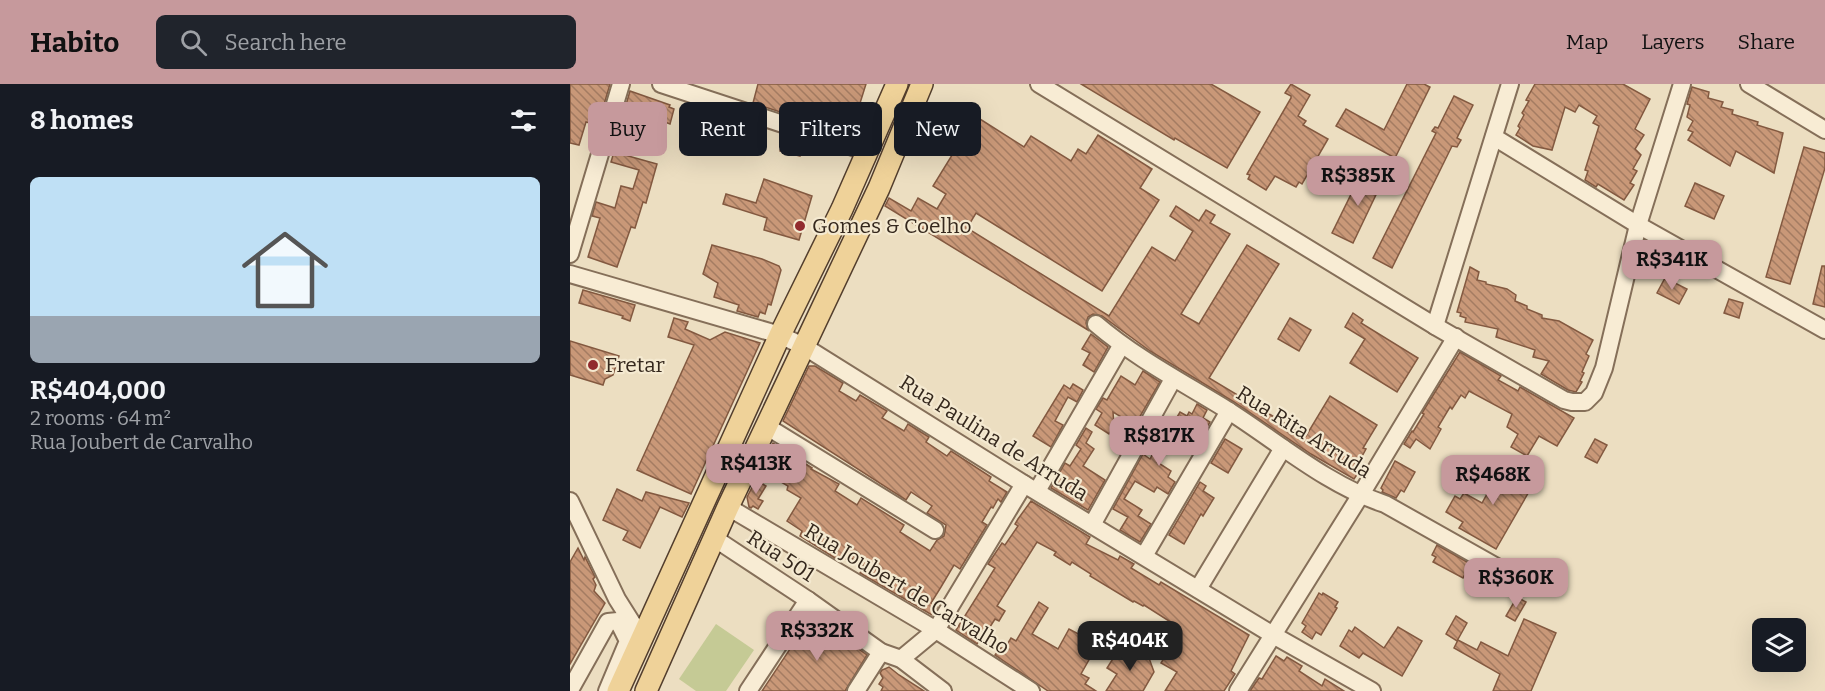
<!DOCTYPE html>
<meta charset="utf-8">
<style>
:root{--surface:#171b24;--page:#20242c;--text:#f1f3f6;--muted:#9ea1a6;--line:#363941;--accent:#c6999c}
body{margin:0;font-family:Bitter,serif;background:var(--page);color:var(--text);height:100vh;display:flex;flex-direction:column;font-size:22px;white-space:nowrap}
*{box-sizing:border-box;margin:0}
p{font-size:20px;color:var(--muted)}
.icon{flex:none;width:33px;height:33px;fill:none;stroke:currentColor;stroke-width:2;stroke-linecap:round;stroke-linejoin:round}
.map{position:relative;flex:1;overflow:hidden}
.drawer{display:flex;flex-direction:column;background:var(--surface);width:570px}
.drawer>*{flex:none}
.top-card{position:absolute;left:18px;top:18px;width:570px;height:54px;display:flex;gap:12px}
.tools{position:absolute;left:1182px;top:534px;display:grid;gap:12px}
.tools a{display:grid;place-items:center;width:54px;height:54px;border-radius:9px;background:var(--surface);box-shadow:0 6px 24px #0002;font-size:30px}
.price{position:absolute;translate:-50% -51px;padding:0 14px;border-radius:12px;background:var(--accent);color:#111;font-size:20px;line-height:39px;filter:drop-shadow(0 2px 3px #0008)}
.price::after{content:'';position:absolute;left:50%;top:36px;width:18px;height:14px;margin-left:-9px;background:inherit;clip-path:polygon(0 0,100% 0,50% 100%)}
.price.selected{background:#222;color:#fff}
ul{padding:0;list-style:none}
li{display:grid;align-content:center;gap:12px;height:318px;padding:0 30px}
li+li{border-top:2px solid var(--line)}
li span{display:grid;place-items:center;height:186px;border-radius:9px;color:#555}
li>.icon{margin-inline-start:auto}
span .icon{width:108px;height:108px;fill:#fffc;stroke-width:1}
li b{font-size:26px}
h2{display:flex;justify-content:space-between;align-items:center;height:72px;padding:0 30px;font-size:26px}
.tag{padding:0 21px;border-radius:9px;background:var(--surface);box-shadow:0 6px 24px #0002;font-size:21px;line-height:54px}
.tag.selected{background:var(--accent);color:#111}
header{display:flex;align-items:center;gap:36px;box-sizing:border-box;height:84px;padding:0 30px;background:var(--accent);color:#111}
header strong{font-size:28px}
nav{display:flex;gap:33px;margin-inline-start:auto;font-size:21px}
.search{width:420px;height:54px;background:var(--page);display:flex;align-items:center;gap:15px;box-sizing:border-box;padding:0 21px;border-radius:9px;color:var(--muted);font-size:22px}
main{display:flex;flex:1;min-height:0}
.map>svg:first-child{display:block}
.garden{fill:#c5ca95}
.building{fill:url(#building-back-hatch);stroke:#835940;stroke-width:1.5}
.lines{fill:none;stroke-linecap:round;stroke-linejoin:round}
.minor-casing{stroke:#856f59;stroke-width:20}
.major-casing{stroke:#533e2d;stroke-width:24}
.minor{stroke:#f8ecd4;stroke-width:16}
.major{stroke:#efd299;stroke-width:21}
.poi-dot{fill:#922b2e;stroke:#f4e9d0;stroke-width:2}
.labels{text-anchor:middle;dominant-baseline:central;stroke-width:4.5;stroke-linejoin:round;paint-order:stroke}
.poi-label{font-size:21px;fill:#35281d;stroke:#f4e9d0;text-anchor:start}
.street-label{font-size:21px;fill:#35281d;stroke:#f4e9d0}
</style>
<header>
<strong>Habito</strong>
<div class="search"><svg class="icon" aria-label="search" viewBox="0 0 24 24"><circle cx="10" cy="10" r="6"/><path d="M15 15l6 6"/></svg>Search here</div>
<nav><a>Map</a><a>Layers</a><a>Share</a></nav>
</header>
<main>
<section class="drawer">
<h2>8 homes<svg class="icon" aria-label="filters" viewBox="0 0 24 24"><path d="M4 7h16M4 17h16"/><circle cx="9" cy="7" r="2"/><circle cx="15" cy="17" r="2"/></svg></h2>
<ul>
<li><span style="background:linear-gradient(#bfe0f5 75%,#9aa5b1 0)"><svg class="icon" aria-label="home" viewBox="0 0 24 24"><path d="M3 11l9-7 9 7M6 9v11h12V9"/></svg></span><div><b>R$404,000</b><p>2 rooms · 64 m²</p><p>Rua Joubert de Carvalho</p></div></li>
</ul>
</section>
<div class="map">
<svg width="1255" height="607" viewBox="0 0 1255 607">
<defs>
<pattern id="building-back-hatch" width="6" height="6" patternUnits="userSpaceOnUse" patternTransform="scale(1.5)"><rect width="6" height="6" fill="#c99878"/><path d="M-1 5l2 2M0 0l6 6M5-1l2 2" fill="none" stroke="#a47c62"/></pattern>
</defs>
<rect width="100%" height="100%" fill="#ecdec1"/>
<polygon class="garden" points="146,540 184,566 156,607 126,607 109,595"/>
<g class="building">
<polygon points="0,0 40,0 28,41 16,38 9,61 0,59"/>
<polygon points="188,0 296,0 280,51 183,19"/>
<polygon points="511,0 641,0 690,28 657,84 605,54 604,56"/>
<polygon points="721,0 740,11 728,32 736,37 733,41 758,55 732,100 729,98 726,103 705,92 696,106 678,95 680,91 677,90 721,14 721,12 715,9"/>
<polygon points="837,0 854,0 860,3 825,74 766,42 776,25 814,46"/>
<polygon points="965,0 1053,0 1080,15 1065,45 1074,51 1065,65 1071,71 1063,85 1067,87 1060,99 1064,101 1054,116 1028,100 1026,103 1015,96 1018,87 1015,86 1029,42 1023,39 1027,32 1009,21 1005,28 995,23 982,66 963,62 946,51 950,44 948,42 954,31 952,29 959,17 956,16"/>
<polygon points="1122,3 1139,8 1138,14 1153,18 1151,23 1163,26 1162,30 1188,38 1187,41 1213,49 1204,89 1166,67 1160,82 1118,56 1123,48 1118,46 1123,37 1117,33 1120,21 1117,20"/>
<polygon points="60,7 100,21 99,23 104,25 100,40 95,38 93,44 68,37 64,49 49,45"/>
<polygon points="884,12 903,21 887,54 891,56 887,63 882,62 822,184 803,174 866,49 862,47 865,43 868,44"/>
<polygon points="402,30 454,63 461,52 501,77 508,65 516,70 528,51 582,85 570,104 589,116 532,207 406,129 397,144 539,232 582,163 605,177 623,147 600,132 606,122 629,137 636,126 645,131 640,139 660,150 611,230 629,240 677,161 709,180 639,294 736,352 760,312 807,341 793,364 796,365 784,387 788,389 784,395 741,370 664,318 580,267 532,232 523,230 518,233 516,239 518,246 315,122 319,114 341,127 348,114 367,125 376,110 363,102 384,68 380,65"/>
<polygon points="167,37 184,42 176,65 160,59"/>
<polygon points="213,56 232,62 230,72 210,67"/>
<polygon points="1234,63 1255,69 1255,84 1220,200 1196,193"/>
<polygon points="44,68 87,80 76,119 73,118 65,144 61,143 47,183 18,173 30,134 22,132 26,118 45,124 51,102 63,105 69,86 41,78"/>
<polygon points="793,86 813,96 783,159 762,149"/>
<polygon points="194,95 242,112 229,156 194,146 197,134 153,120 156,110 186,119"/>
<polygon points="1125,99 1154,112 1144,135 1115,122"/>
<polygon points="142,161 192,175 209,182 211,186 201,221 198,220 195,230 190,228 188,233 167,227 169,221 144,213 148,199 133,190"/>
<polygon points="1252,182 1255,182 1255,223 1243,220"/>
<polygon points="900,183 909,188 907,196 916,198 916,200 937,205 946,211 945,217 957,222 957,225 972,231 972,234 989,237 1023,256 1016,270 1019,272 1012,288 1014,289 1010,297 1012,298 1006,308 998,306 971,290 979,277 963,273 965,266 926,253 928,245 895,238 896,234 890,232 891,229 887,228"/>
<polygon points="1095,194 1117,205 1109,220 1087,209"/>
<polygon points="13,206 65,221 60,237 52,234 53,232 9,219"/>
<polygon points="1159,215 1173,219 1169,234 1154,229"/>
<polygon points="783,229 793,236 791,239 848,274 827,308 780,279 795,255 775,243"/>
<polygon points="104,234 118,238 115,245 140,256 155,248 190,259 121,410 67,386 124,261 98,253"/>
<polygon points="720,234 741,246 729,267 708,255"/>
<polygon points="521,250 538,263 524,288 513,281 520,269 512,265"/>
<polygon points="0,257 49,272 43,291 35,295 33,301 0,291"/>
<polygon points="890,268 931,292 928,296 948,307 950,303 1004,334 987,362 969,352 957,372 941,363 948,350 937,343 942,330 899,307 895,314 891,311 882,325 880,323 868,343 871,345 860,365 846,355 840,364 834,360 842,347 843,348 854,330 852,329"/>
<polygon points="239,282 245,282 273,299 269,307 286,317 290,311 317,327 312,334 334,347 338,340 359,353 356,358 377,372 381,367 421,393 419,397 437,408 431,418 428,415 423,424 421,423 412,438 417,441 390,485 384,481 371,503 361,519 367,523 362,531 290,489 294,482 278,472 276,475 271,472 268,476 230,452 232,447 217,437 231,414 217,406 218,402 196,389 200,383 194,379 203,359 242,384 241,385 269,400 265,407 287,421 291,414 334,441 330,448 360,467 367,456 374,452 375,447 376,441 357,429 362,422 341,408 336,416 213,337"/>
<polygon points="573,287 590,298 565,341 543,328 544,342 539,350 525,341 532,329 526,325 533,314 537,316 551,292 565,301"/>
<polygon points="503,300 513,306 507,318 498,313 485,337 493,341 481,363 463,352 494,301 500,305"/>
<polygon points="627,320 637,326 633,334 640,338 626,362 607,351 587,378 601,387 598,393 605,398 598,410 587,403 584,408 565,397 554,415 572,426 568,432 581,440 570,458 550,446 558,433 543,425 573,370 580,375 590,356 584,351 593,334 603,340 610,328 617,332 619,328 622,330"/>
<polygon points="516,344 522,348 516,359 524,365 513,382 535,396 518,426 481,404 495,379 500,382 511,365 506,361"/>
<polygon points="655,355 672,365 658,389 641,379"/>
<polygon points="1025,355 1037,361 1027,379 1015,373"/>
<polygon points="825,377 845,388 834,408 831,406 826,414 812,408 813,406 811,404"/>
<polygon points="930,378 964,399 926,465 889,444 893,438 876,428 885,412 890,415 894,409 912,419 923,399 917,396"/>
<polygon points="186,396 196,402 188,415 193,417 188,425 183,422 181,424 179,423 177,413"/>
<polygon points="630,398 636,402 633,407 644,414 633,432 631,430 614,460 599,451"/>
<polygon points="47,405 72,417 76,408 119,419 112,433 90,423 70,464 53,456 58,447 33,436"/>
<polygon points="461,417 520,453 516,460 548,476 550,472 564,480 561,484 589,501 591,498 679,551 661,587 665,590 654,607 595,607 607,588 591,579 605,556 601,554 607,542 574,521 573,522 564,517 563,518 520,492 521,490 502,478 500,481 484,471 486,468 467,458 427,522 435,527 429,537 425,535 418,546 416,544 407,560 386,546 425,484 418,480 432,459 435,461 448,442 445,440 448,435"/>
<polygon points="867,461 906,483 903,489 900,492 895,490 893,494 863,478 866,473 862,471"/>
<polygon points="8,464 14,476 15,473 25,493 23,495 26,501 24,507 35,519 0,580 0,478"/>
<polygon points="749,509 752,511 753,509 768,518 765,523 767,524 751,551 746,548 742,555 732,548 736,542 732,539"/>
<polygon points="947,513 956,518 945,537 936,532"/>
<polygon points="469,518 478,524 462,550 488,565 499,545 518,555 523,546 533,551 511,590 519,594 515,600 526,607 478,607 425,571 430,564 435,564 441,554 446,557"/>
<polygon points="242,532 297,571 275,607 192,607"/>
<polygon points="886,532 897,539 887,557 876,550"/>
<polygon points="954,535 986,549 961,607 923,607 930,590 884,564 888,556 907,566 911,558 938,572"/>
<polygon points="785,543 814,564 828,543 852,557 832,592 793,569 789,574 770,562 779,546 782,548"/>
<polygon points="551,562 571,574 573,571 579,574 584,588 573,607 536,607 547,590 537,584"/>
<polygon points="706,572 714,577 717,573 732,582 729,587 752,602 755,595 774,607 680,607 689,594 692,595"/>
<polygon points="319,583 329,591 354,607 311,607 313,603 309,600 313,594 310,589 312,586"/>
</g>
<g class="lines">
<g class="minor-casing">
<g id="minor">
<polyline points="91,0 298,68"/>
<polyline points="469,0 865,242 994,316 1002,318 1015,318 1024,309 1034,284 1068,141 1112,0"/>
<polyline points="1179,0 1255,46"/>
<polyline points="924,53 1068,141 1255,246"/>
<polyline points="0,170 51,0"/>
<polyline points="0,190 210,251 235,263 454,400 703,551 802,607"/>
<path d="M526 240C567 275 614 299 659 327 709 359 759 402 815 420L957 500"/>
<polyline points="865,242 940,0"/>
<polyline points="196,342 365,446"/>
<polyline points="467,407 551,262"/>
<polyline points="0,417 47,515 71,553"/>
<polyline points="158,423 366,546 461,607"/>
<polyline points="522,441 603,295"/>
<polyline points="144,454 238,516 311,568 331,575 373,607"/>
<polyline points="574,472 659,327"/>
<polyline points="628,505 713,364"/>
<polyline points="331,575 366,546 454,400"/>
<polyline points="0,606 38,538 48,537 58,557 37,607"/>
<polyline points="178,607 238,516"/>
<polyline points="286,607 311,568"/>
<polyline points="668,607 790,412 886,253"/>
</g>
</g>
<g class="major-casing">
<g id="major">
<polyline points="48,607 210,251 272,125 327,0"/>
<polyline points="76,607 158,423 309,104 352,0"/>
</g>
</g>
<use href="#minor" class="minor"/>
<use href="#major" class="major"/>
</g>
<g class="poi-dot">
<circle cx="230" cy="142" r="6"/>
<circle cx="23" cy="281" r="6"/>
</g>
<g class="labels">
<g class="poi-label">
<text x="242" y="142">Gomes &amp; Coelho</text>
<text x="35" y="281">Fretar</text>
</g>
<g class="street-label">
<text transform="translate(734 348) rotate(32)">Rua Rita Arruda</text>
<text transform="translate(424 354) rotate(32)">Rua Paulina de Arruda</text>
<text transform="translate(211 472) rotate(33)">Rua 501</text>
<text transform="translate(337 505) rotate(31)">Rua Joubert de Carvalho</text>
</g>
</g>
</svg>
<div class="tools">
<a><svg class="icon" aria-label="layers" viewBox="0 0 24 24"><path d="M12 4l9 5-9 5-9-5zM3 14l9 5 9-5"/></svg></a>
</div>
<b class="price" style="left:788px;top:123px">R$385K</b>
<b class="price" style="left:1102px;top:207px">R$341K</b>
<b class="price" style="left:589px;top:383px">R$817K</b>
<b class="price" style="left:186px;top:411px">R$413K</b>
<b class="price" style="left:923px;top:422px">R$468K</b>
<b class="price" style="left:946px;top:525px">R$360K</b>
<b class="price" style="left:247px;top:578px">R$332K</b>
<b class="price selected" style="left:560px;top:588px">R$404K</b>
<div class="top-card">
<a class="tag selected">Buy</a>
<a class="tag">Rent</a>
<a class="tag">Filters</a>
<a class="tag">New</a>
</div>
</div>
</main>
